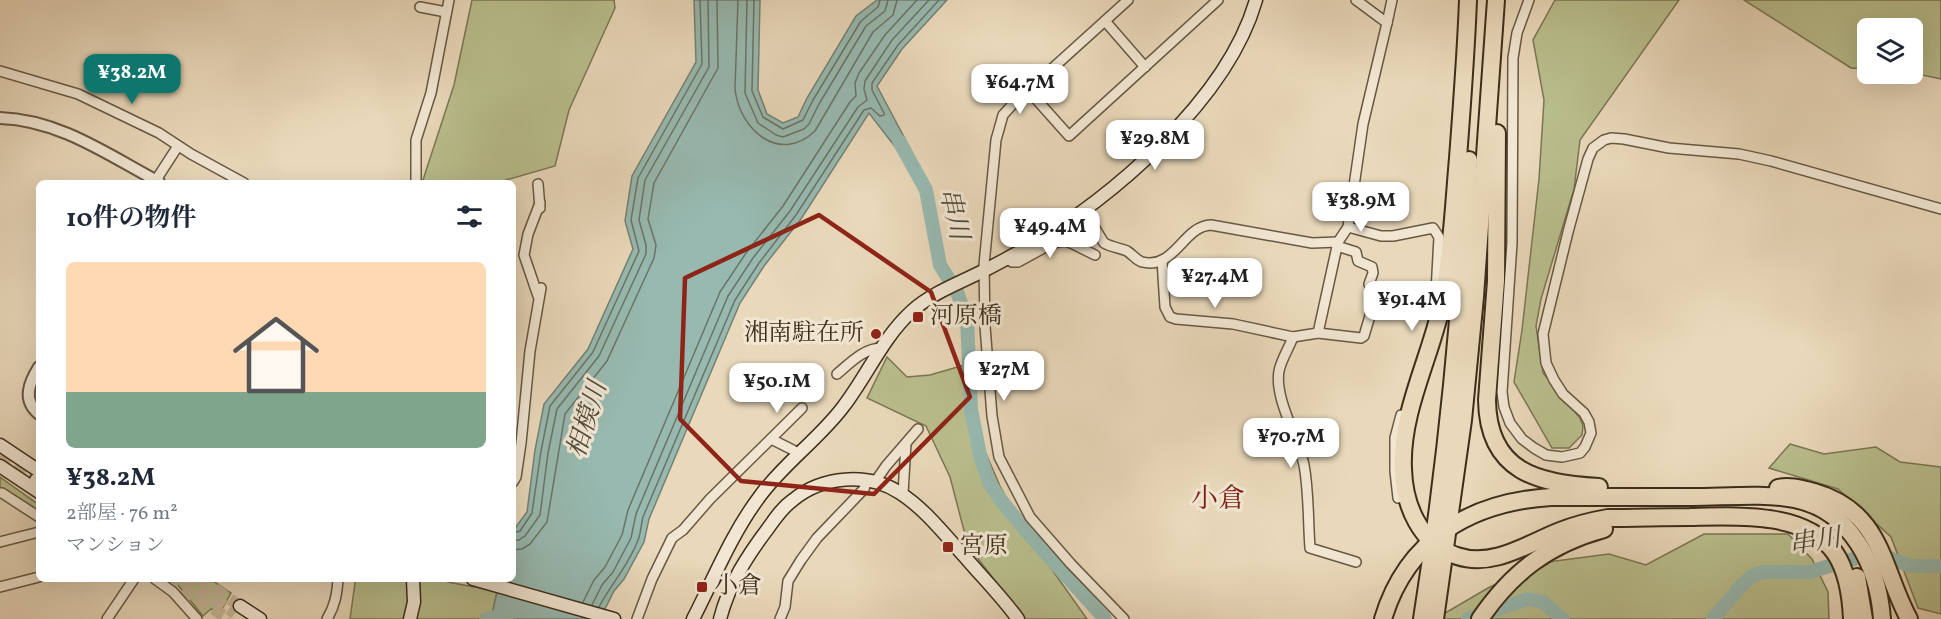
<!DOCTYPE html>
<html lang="ja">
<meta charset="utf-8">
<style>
:root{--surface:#fff;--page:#f2f2f3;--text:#1f2937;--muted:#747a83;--line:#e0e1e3;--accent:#0f766e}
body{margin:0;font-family:Vollkorn,"Noto Serif JP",serif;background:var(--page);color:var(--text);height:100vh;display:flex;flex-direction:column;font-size:22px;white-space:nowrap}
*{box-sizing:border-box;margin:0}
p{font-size:20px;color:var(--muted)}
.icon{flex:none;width:33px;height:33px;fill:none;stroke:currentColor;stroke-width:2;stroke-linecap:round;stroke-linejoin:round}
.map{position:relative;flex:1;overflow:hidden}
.drawer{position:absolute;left:36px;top:180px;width:480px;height:402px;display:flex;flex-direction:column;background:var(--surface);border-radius:9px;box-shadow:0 6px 24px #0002}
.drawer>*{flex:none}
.controls{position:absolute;left:1857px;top:18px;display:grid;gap:12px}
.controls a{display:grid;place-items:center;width:66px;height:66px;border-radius:9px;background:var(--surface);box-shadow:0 6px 24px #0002;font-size:30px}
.price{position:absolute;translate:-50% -51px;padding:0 14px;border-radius:12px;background:#fff;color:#222;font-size:20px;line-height:39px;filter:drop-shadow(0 2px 3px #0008)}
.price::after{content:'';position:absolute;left:50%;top:36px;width:18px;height:14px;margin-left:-9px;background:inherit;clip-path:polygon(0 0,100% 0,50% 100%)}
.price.active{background:var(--accent);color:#fff}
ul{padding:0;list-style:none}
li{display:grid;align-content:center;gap:12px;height:318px;padding:0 30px}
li+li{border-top:2px solid var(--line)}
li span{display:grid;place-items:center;height:186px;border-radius:9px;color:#555}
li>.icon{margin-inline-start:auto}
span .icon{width:108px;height:108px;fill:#fffc;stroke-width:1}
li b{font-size:26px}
h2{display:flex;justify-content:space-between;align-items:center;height:72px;padding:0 30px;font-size:26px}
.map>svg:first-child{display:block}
.green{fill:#b9be8d;stroke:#7b7654;stroke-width:1.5}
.water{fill:#97b9b0;stroke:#738174;stroke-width:1.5}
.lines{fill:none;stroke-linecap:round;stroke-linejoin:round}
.shore{stroke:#6a7466;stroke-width:1.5}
.river{stroke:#97b9b0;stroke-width:14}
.secondary-tunnel{stroke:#c7b69a;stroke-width:12;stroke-dasharray:12 6;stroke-linecap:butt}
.minor-casing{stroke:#685843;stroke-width:12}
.tertiary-casing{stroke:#685843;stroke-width:14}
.secondary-casing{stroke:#3d2e1b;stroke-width:15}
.motorway-casing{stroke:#3d2e1b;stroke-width:20}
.minor{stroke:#f1e6d2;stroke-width:9}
.tertiary{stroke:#f1e6d2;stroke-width:10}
.secondary{stroke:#f1e6d2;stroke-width:12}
.motorway{stroke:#e9d8ba;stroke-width:16}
.marked{fill:none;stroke:#8f2418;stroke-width:4.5;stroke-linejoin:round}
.poi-dot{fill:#8f2418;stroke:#f1e6d2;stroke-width:2}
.labels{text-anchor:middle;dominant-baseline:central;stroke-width:6;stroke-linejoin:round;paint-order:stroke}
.poi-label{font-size:24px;fill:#3d2e1b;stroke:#f1e6d2;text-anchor:start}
.water-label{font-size:26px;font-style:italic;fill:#4f4a39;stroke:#f1e6d2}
.quarter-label{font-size:27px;fill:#7a1f14;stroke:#f1e6d2}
</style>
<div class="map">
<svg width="1941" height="619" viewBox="0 0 1941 619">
<rect width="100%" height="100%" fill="#e9d8ba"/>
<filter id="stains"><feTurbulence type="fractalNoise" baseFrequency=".00333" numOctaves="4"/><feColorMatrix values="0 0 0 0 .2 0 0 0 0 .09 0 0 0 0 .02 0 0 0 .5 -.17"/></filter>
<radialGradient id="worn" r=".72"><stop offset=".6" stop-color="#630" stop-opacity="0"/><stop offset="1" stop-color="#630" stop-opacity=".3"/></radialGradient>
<g class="green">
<polygon points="472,0 614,0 615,8 569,110 555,166 506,180 504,183 422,183 454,85"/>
<polygon points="1555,0 1679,0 1580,140 1574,189 1541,299 1536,326 1543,373 1580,418 1583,426 1582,435 1569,448 1552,448 1514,382 1522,330 1539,179 1544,100 1533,40"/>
<polygon points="1744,0 1941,0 1941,79 1913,73 1912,28 1868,28 1867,69 1851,68"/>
<polygon points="887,357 907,377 930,375 968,364 981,442 1000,486 1024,530 1087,619 1025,619 968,546 950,477 926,426 867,398"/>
<polygon points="1790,444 1824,454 1876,447 1900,462 1941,467 1941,614 1918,608 1891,537 1838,489 1769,468"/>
<polygon points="0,477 39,505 39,514 0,490"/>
<polygon points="1704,534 1788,534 1812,559 1828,592 1829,619 1435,619 1488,588 1540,563 1609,554 1646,565"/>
<polygon points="180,579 210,579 231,593 221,611 211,609 203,616 177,584"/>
<polygon points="353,579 447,579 448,582 474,587 477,579 500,579 491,619 350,619 355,583"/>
</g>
<polygon class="water" points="694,0 760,0 758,90 767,114 783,123 798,117 807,98 856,16 877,0 947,0 902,49 877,86 912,152 903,157 869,113 801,219 764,266 740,303 649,519 644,542 624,579 614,591 600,619 491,619 500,579 513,579 513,531 527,512 535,450 544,404 588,349 633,249 625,221 632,176 696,62"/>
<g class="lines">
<g class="shore">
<path d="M738 0 735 89C739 129 779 165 815 131L873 32 893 15 897 0"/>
<polyline points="747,0 745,93 758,123 776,135 783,137 804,129 809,124 819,104 866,26 885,11 888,0"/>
<polyline points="754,0 752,91 763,117 783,129 803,120 813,100 861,21 878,7 880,0"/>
<polyline points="513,533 520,531 532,513 541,451 550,406 593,352 639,251 631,220 638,178 702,64 700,0"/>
<polyline points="513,541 519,540 525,536 540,515 548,453 557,409 599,356 646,254 646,245 639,220 645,180 709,67 708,0"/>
<polyline points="513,550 522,549 530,544 547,522 565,414 607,361 654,258 656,245 648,219 654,183 718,68 717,0"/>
<polyline points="583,602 594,580 605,567 622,535 628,510 720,292 746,253 783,206 850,102 856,96 855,83 859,73 885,35 917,0"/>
<polyline points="592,605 602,585 613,572 631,538 636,514 728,296 753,258 790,211 858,107 867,100 864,89 865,81 892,40 929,0"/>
<path d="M599 607C611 584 629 565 638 540 641 533 641 524 643 517L735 300 759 263 796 215 864 110 871 108 880 116 884 115V113L872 90V83L898 45 939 0"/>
</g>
<g class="river">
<polyline points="899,141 926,190 940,265 957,292 967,319 971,409 980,455 989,482 1000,499 1027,532 1105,619"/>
<polyline points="486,619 508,614"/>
<polyline points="1468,619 1528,599 1543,602 1563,619"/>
<polyline points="1713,619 1740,587 1752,576 1763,572 1809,572 1857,558 1872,556 1887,557 1910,566 1941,566"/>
</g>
<g class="secondary-tunnel">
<polyline points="0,456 36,480"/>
<polyline points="168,579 229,619"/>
<polyline points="184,579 235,613"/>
<polyline points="200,579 240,606"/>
</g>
<g class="minor-casing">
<g id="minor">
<polyline points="1529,0 1517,33 1513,58 1512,243 1502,392 1504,407 1510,423 1522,439 1534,448 1546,455 1562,457 1580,453 1585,447 1591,433 1589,422 1584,413 1563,394 1554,380 1546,363 1543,334 1568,232 1588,159 1593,148 1604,140 1611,138 1624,139 1669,148 1739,154 1771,161 1941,209"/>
<polyline points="420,7 446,12"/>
<polyline points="1105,21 1145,67"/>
<polyline points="1387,23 1392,0"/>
<polyline points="0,71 78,94 159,133 191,154 244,183"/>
<polyline points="1028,90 1069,136 1218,0"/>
<polyline points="156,180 178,146"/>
<polyline points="416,183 416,140 431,93 449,0"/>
<polyline points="538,184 540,208"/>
<path d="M1084 210 1104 243C1111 247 1120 248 1127 251 1132 254 1136 260 1142 262 1175 270 1183 226 1211 225L1312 243 1338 242"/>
<polyline points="1348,227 1381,236 1393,236 1433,228 1439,237 1436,292"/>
<polyline points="1007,259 1012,262 1018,262 1051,244 1058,242 1065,241 1073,244 1095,255"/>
<polyline points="1162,260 1165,307 1170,317 1176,319 1233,324 1293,337 1318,333 1338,242 1348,227 1363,124 1387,23 1356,0"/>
<polyline points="538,296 524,255 528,234 540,203"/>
<polyline points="1318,333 1361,338 1364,336 1375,299 1369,284 1373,273 1372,267 1358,261 1356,252 1337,246"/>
<path d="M1293 337C1289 348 1281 360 1279 371 1274 398 1298 437 1304 465 1309 492 1308 521 1310 548L1356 562"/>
<path d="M837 374C850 363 864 348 882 348"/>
<polyline points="771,439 793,450 798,455"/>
<polyline points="513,482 516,477 521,443 530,351 541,288"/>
<polyline points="875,482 886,466 918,429"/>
<polyline points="0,493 2,493 39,517"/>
<polyline points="903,494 906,443"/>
<polyline points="1398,498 1395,471 1395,438 1401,415"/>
<polyline points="0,542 39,532"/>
<polyline points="155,579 173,592 197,619"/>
<polyline points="0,587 39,577"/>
<polyline points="107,619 134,579"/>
<path d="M327 619C335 606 337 594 338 579"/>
<polyline points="637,619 652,579 672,538 683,530 710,499 802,408"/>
<polyline points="780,619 785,607 788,581 801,560 817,538 864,489 867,480"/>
<polyline points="1124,619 1071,564 1030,517 999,457 992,416 985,326 984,265 996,140 1003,115 1013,104 1128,0"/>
</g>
</g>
<g class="tertiary-casing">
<g id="tertiary">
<path d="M0 118C60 120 108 155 159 182"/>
<path d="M39 367C29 383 22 400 39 414"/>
</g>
</g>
<g class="secondary-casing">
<g id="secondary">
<polyline points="0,445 39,471"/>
<polyline points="0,466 39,492"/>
<polyline points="36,480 39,482"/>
<polyline points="473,579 614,619"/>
<polyline points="240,606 260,619"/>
<polyline points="410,619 414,602 413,579"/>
<path d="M693 619C714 578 732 533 760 496 784 463 819 439 843 407 867 376 883 337 912 311 933 292 962 282 987 269 999 263 1011 256 1023 250 1111 199 1227 101 1256 0"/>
<path d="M720 619C729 584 747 556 769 527 776 517 783 507 793 500 822 476 868 472 900 493 925 509 945 535 965 557 983 578 1002 597 1018 619"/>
</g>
</g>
<g class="motorway-casing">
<g id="motorway">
<path d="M1468 0C1466 53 1462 105 1458 158 1454 203 1452 249 1444 294 1434 351 1400 410 1403 469 1404 505 1420 544 1457 556 1493 568 1527 544 1560 531 1575 525 1591 521 1608 518 1635 518 1663 517 1690 517 1735 516 1806 511 1835 553 1848 572 1851 597 1852 619"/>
<path d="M1497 133 1496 281 1487 400C1488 472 1538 484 1599 487"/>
<path d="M1778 488C1790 485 1802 489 1814 492 1883 512 1881 567 1909 619"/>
<polyline points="1857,577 1864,619"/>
<path d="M1383 619C1407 539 1471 502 1551 497 1598 497 1646 497 1693 497 1724 497 1765 493 1794 499 1851 510 1878 565 1882 619"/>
<path d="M1422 619C1446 467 1461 314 1469 160"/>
<polyline points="1435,619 1463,420 1475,297 1496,0"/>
<path d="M1480 619C1512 572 1549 544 1604 529"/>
</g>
</g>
<use href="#minor" class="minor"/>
<use href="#tertiary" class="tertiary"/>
<use href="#secondary" class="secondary"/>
<use href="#motorway" class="motorway"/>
</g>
<path class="marked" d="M819 215 931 292 970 397 874 494 741 481 680 419 685 278Z"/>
<g class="poi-dot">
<rect x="912" y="311" width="12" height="12" rx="3"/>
<circle cx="876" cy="334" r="6"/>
<rect x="942" y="541" width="12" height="12" rx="3"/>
<rect x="696" y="581" width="12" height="12" rx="3"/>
</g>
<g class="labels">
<g class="poi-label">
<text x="930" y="317">河原橋</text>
<text x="864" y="334" text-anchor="end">湘南駐在所</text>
<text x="960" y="547">宮原</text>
<text x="714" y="587">小倉</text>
</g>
<g class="water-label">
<text transform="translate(953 214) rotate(77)">串川</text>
<text transform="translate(588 420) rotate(-73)">相模川</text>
<text transform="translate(1815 542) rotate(-9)">串川</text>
</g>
<g class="quarter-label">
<text x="1218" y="500">小倉</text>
</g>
</g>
<rect width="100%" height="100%" filter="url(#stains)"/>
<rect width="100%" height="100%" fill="url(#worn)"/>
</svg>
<div class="controls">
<a><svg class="icon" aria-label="layers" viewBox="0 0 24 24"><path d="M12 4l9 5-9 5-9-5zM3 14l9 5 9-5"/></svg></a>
</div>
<b class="price active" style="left:132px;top:105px">¥38.2M</b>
<b class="price" style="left:1020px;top:115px">¥64.7M</b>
<b class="price" style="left:1155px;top:171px">¥29.8M</b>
<b class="price" style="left:1361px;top:233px">¥38.9M</b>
<b class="price" style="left:1050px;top:259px">¥49.4M</b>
<b class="price" style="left:1215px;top:309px">¥27.4M</b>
<b class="price" style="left:1412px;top:332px">¥91.4M</b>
<b class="price" style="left:1004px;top:402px">¥27M</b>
<b class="price" style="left:777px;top:414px">¥50.1M</b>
<b class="price" style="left:1291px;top:469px">¥70.7M</b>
<section class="drawer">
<h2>10件の物件<svg class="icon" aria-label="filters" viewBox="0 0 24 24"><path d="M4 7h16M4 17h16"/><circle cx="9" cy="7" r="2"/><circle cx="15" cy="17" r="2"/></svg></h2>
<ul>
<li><span style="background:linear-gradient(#ffd9b3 70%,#7fa58c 0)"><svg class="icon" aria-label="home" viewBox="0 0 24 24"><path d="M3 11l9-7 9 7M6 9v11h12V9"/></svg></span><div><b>¥38.2M</b><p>2部屋 · 76 m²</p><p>マンション</p></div></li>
</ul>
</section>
</div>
